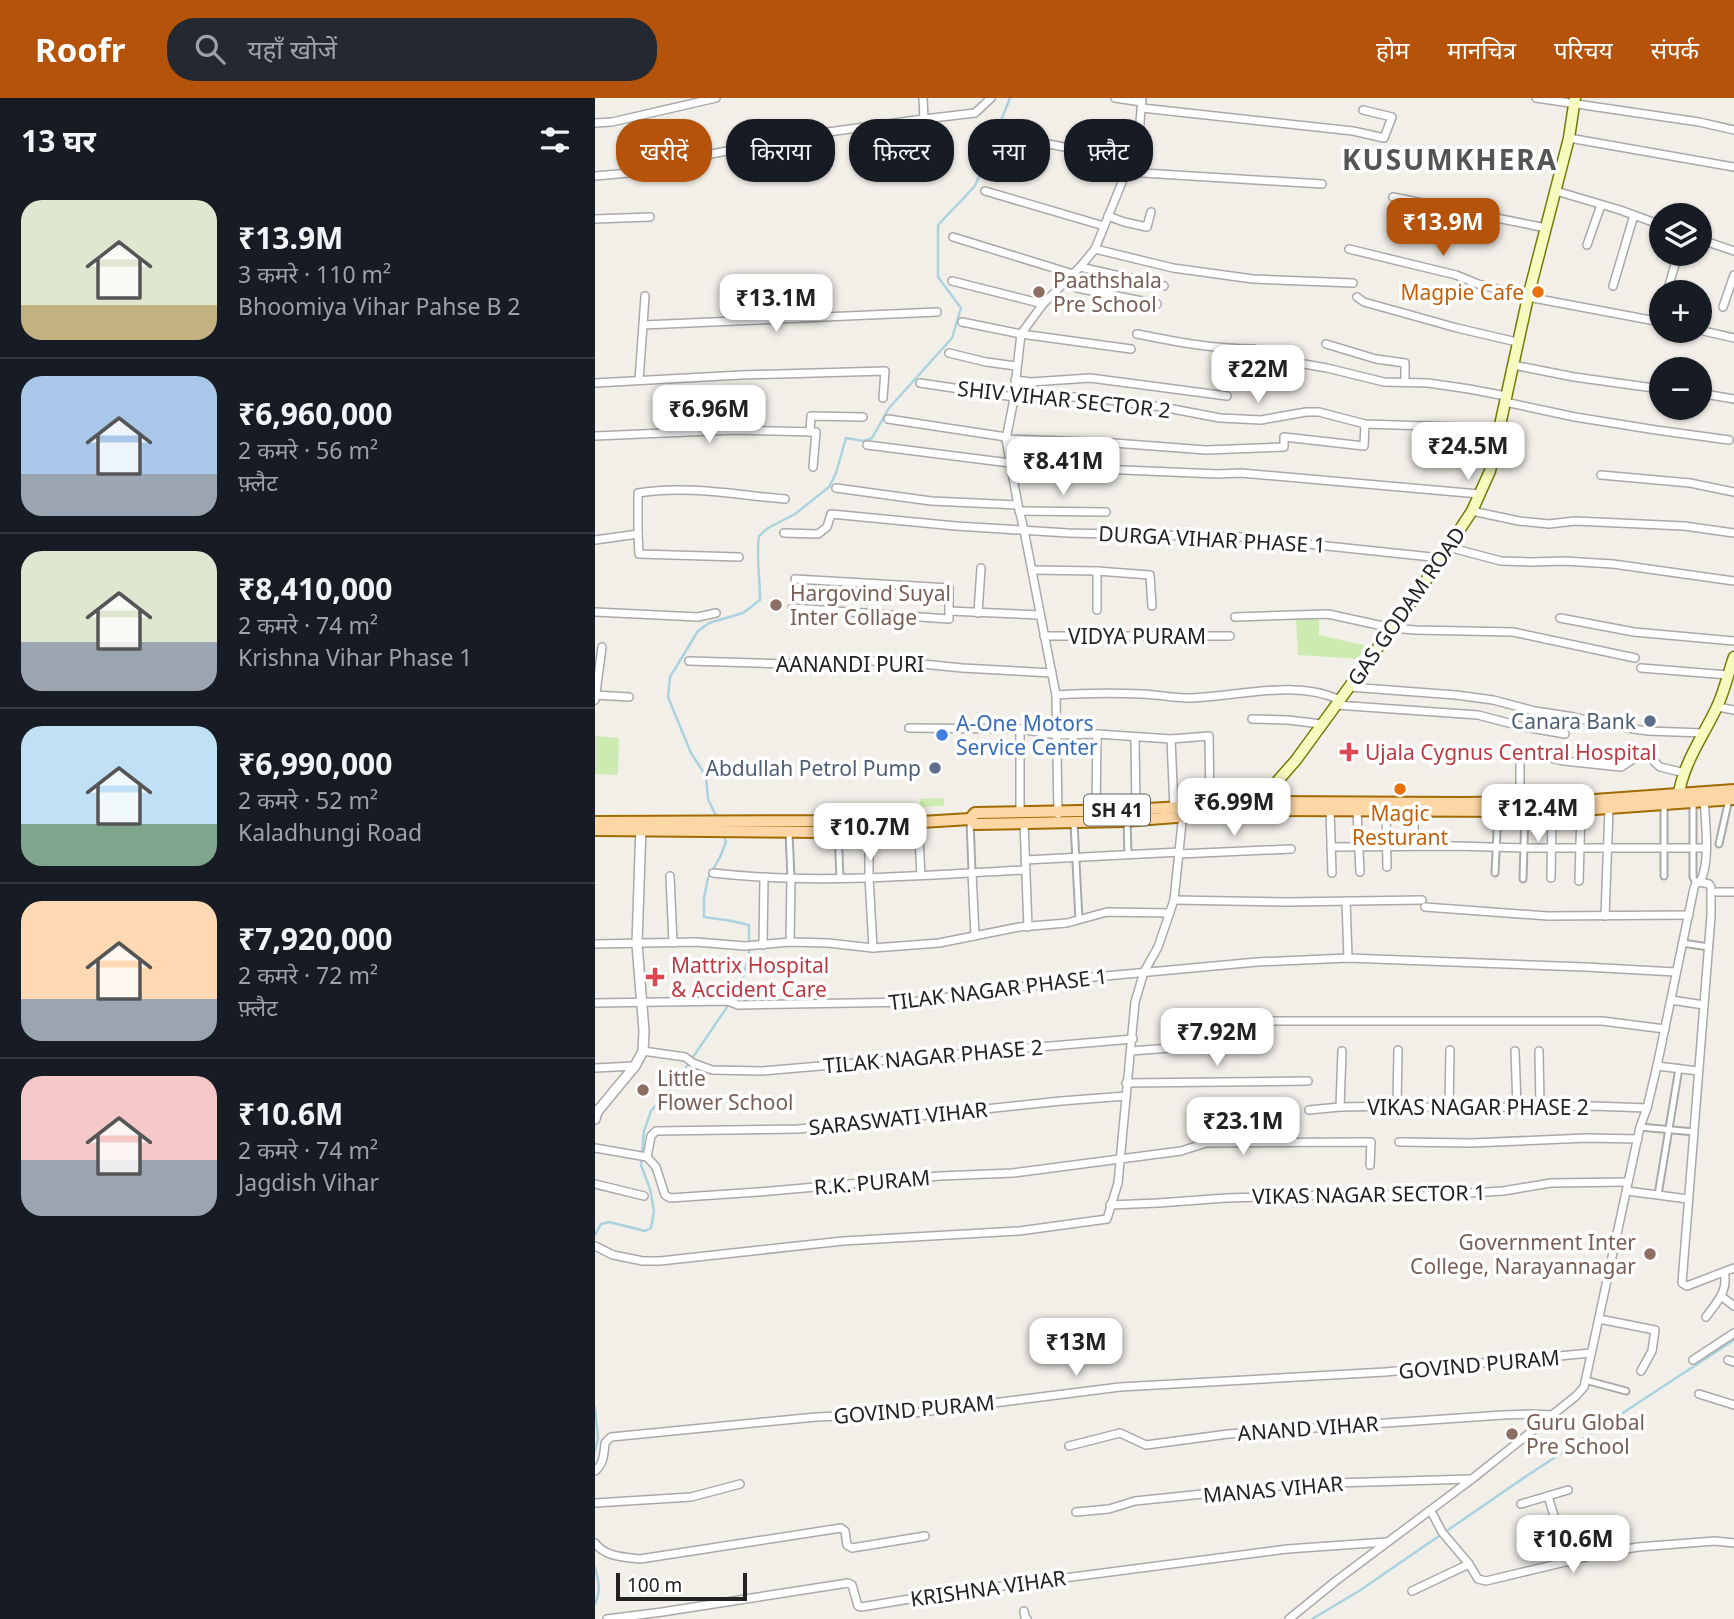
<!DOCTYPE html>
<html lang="hi">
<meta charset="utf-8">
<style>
:root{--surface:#171b24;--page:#242831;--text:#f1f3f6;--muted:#9ea1a6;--line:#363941;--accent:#b45309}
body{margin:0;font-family:"Noto Sans","Noto Sans Devanagari",sans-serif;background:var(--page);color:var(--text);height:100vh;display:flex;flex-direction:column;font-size:26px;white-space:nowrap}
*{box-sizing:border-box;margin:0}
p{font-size:23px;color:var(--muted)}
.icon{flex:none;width:38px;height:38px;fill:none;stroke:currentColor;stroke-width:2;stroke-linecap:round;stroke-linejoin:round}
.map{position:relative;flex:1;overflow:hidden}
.sheet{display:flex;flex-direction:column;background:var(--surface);width:595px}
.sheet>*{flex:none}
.guide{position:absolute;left:21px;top:21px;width:665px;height:63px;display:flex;gap:14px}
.controls{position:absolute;left:1054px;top:105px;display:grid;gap:14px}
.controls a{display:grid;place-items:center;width:63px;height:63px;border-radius:50%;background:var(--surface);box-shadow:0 2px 5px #0004;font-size:35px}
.scale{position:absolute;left:21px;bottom:18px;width:131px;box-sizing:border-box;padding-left:7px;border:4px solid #222;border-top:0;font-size:19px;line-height:24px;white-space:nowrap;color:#222;-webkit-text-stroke:5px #fff;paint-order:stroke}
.price{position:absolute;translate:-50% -60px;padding:0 16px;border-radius:14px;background:#fff;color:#222;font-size:23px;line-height:46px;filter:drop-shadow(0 2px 4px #0008)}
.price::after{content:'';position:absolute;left:50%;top:42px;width:21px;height:16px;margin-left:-10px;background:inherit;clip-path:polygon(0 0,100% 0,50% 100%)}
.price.on{background:var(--accent);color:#fff}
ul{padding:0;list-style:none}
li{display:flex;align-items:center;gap:21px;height:175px;padding:0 21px}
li+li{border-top:2px solid var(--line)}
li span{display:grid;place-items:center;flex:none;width:196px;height:140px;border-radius:21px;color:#555}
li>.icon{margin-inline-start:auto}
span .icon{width:84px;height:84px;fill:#fffc;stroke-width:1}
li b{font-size:30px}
h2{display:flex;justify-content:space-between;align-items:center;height:84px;padding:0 21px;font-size:30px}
.tag{padding:0 24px;border-radius:28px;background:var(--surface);box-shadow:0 2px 5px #0004;font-size:24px;line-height:63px}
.tag.on{background:var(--accent);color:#fff}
header{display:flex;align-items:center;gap:42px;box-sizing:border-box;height:98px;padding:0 35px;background:var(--accent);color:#fff}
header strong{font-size:33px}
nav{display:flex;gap:38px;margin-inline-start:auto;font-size:24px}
.search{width:490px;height:63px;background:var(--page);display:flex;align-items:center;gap:18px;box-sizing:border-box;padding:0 24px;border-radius:28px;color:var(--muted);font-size:26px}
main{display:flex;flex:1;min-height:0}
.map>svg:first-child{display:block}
.grass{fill:#cdebb0}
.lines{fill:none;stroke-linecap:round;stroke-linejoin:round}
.stream{stroke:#aad3df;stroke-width:2.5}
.pedestrian-casing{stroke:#a9a9a9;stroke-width:9}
.minor-casing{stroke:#a9a9a9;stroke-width:10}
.tertiary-casing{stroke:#a9a9a9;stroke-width:12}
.secondary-casing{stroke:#707d05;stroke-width:13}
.primary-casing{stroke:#a06b00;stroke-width:14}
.pedestrian{stroke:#fff;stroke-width:5}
.minor{stroke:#fff;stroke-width:7}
.tertiary{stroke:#fff;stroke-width:9}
.secondary{stroke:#f7fabf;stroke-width:10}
.primary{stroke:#fcd6a4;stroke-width:10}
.education-dot{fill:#8d6e63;stroke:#fff;stroke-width:2.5}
.food-dot{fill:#e8710a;stroke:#fff;stroke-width:2.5}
.service-dot{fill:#5c6f8a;stroke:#fff;stroke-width:2.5}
.shop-dot{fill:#3f7fe0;stroke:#fff;stroke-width:2.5}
.health-dot{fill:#e0444e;stroke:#fff;stroke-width:2.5}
.labels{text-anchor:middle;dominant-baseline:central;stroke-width:7;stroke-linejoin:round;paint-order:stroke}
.shield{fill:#fff;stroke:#646464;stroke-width:2}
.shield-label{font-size:19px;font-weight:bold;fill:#222}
.education-label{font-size:21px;fill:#785e54;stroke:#fff;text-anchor:start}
.food-label{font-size:21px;fill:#c56008;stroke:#fff;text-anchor:end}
.street-label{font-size:21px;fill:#222;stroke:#fff}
.service-label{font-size:21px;fill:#4e5e75;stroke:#fff;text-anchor:end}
.shop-label{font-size:21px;fill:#366cbe;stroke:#fff;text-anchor:start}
.health-label{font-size:21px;fill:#be3a42;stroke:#fff;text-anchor:start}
.district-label{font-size:28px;font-weight:bold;letter-spacing:2px;fill:#555;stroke:#fff}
</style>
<header>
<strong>Roofr</strong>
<div class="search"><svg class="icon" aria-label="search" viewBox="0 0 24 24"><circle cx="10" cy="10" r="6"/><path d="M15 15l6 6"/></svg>यहाँ खोजें</div>
<nav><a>होम</a><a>मानचित्र</a><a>परिचय</a><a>संपर्क</a></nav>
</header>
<main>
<section class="sheet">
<h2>13 घर<svg class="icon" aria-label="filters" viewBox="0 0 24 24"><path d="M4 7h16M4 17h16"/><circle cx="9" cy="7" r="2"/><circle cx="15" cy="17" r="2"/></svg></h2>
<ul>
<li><span style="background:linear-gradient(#dfe7d0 75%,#c2b280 0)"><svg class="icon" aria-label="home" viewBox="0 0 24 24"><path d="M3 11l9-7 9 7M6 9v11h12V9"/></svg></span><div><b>₹13.9M</b><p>3 कमरे · 110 m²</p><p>Bhoomiya Vihar Pahse B 2</p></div></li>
<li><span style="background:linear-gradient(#a9c7e8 70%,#9aa5b1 0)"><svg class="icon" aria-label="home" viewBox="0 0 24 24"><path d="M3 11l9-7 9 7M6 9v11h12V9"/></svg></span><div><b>₹6,960,000</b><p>2 कमरे · 56 m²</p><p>फ़्लैट</p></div></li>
<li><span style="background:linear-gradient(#dfe7d0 65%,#9aa5b1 0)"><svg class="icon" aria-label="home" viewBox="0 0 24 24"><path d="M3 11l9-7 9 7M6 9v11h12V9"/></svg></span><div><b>₹8,410,000</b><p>2 कमरे · 74 m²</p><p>Krishna Vihar Phase 1</p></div></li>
<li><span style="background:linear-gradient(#bfe0f5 70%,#7fa58c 0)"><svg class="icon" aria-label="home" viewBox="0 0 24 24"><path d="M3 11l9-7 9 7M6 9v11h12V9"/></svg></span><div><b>₹6,990,000</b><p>2 कमरे · 52 m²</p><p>Kaladhungi Road</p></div></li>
<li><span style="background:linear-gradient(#ffd9b3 70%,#9aa5b1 0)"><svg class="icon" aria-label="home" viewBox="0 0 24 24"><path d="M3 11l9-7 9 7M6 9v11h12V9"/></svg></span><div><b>₹7,920,000</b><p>2 कमरे · 72 m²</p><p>फ़्लैट</p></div></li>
<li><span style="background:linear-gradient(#f6c9c9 60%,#9aa5b1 0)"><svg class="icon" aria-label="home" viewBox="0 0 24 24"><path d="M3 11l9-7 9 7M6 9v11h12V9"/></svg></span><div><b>₹10.6M</b><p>2 कमरे · 74 m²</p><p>Jagdish Vihar</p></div></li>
</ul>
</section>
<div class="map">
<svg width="1139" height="1521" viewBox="0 0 1139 1521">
<rect width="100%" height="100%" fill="#f2efe9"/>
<g class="grass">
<polygon points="724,519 724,537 769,547 764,561 703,557 701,522"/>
<polygon points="0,638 24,640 23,677 0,676"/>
<polygon points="349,700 349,708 325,709 325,701"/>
</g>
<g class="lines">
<g class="stream">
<path d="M122 720 113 701 111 678 96 655 73 599 75 579 103 533 114 525 148 515 165 502C165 480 161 459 164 438L173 430 200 416 234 389 241 375 251 340 268 343 277 340 294 310 357 240 366 210 343 179V127L380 88 415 0"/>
<polyline points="0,1137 6,1126 14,1124 50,1133 56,1130 59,1113 55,1091 46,1067 49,1033 56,1013 81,984 130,912 146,887 154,856 154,827 137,823 109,819 109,800 113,780 125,759 131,744 128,736"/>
<polyline points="0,1310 3,1340 0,1353"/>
<path d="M0 1470C4 1483 6 1493 0 1506"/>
<polyline points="717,1521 764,1493 933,1377 1139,1242"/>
</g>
<g class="pedestrian-casing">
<g id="pedestrian">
<polyline points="1098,704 1098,779 1101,785"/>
<polyline points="1069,706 1069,778"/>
<polyline points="375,722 377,774"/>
<polyline points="532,723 533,757"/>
<polyline points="479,725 484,822"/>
<polyline points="243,733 245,780"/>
<polyline points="194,734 196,780"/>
<polyline points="1124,746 1134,701"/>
<polyline points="900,775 903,713"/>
<polyline points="928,781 930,713"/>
<polyline points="1087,845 1114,849"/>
<polyline points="1045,1029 1099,1034"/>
<polyline points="1063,1097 1084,970"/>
<polyline points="990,1282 1031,1293"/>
</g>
</g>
<g class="minor-casing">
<g id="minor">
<polyline points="328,0 329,21"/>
<polyline points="520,0 547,4"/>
<polyline points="941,0 1104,24 1139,32"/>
<polyline points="547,10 758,33 789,40 797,19 768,12"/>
<polyline points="0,25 17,24 121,0"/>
<polyline points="407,37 536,62"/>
<polyline points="974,40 1139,69"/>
<polyline points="532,74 727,86"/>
<polyline points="0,78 34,75 67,66 211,37 329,21 380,15 396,0"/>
<polyline points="390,93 509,128"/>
<polyline points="961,93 1025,112 1066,127"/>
<polyline points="798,99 951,130"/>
<polyline points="513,118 529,124 552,129 556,114"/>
<polyline points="0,121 55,119"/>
<polyline points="358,139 478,176"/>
<polyline points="1104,141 1139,153"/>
<polyline points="992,147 1006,107"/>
<polyline points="500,151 578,170 658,181 758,185"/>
<polyline points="754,151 861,177 883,186 933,199 1066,224"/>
<polyline points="485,169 569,188"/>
<polyline points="357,183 448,206"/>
<polyline points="470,184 482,190 562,206"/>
<polyline points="1018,188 1039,117"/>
<polyline points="1072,194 1083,156"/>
<polyline points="762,199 769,204 862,230 922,244"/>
<polyline points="1128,209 1139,177"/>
<polyline points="367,224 426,236 536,251"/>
<polyline points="48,227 50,198"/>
<polyline points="1104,232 1139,240"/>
<path d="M542 236C582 244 618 251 659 251L661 268 688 269 703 265 732 270 789 284 833 285 874 291 911 298"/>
<polyline points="731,246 781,261 810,265 810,284"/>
<polyline points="354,255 391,264 421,268"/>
<polyline points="918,267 979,279 1066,291"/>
<polyline points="44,282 48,227 342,214"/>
<polyline points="420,282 436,284 495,280 632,298"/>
<polyline points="0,285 146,277 290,273 288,300"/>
<polyline points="325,285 419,299 491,299 567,309 625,320 666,322 711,314 724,314 770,326 864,329 904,334"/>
<polyline points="1104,295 1139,301"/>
<polyline points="910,304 980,319 1061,332 1134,342"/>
<polyline points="293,321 411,339"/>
<polyline points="215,334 216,318 268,319"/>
<polyline points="0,338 140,332 221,334 218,369"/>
<polyline points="411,341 519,345 611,352 689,349 689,339 769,348 770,326"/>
<polyline points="272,347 415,365"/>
<polyline points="416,370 457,369 623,376 646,375 884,396"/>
<polyline points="1006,377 1095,385 1139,394"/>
<polyline points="241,390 336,403 423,407"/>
<polyline points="424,413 511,414"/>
<polyline points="877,413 924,423 954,426 980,423 1089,428 1139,435"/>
<polyline points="189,435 223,436 232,429 236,416 361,428 473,435 647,439 846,460"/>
<polyline points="43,436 44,456 144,459"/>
<path d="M0 442 43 436V395C92 387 141 397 190 401"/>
<polyline points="853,449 906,463 936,464 969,463 1018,466 1139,483"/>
<polyline points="437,472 502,473 555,477 557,508"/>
<polyline points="200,481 354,490 354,513"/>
<polyline points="197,510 354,521 354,513 445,517"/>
<polyline points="502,512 502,473"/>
<polyline points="0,514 103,519 121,515"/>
<polyline points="383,515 386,470"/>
<polyline points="640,519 733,516 797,530 820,532 918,534 1040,560"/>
<polyline points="965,520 1039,534 1139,543"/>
<polyline points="449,538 635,538"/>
<polyline points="94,563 189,566 239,563 298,563 367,570 457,575"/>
<polyline points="1046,570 1133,577"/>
<polyline points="754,589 861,597 898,602 940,613 979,619 1011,627 1053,633 1108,635"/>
<polyline points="0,597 34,599"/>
<path d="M461 597C490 595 519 595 547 596 562 597 576 599 590 600 638 600 700 580 745 602"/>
<polyline points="0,602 7,549"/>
<polyline points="741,607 883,617 929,629 970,636"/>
<polyline points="1123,609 1139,612"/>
<polyline points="657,621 693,622 726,626"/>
<polyline points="314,630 425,631 462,637 502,636 576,641 614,638 615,706"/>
<polyline points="540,640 541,711"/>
<polyline points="576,641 579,710"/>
<polyline points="925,704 925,653 969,663 1026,669 1049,654 1065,669 1090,675"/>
<polyline points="735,712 737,775"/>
<polyline points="762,712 765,774"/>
<polyline points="791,712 792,769"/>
<polyline points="819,712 819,747"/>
<polyline points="501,713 502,636"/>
<polyline points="425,715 425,631"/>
<polyline points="463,716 461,597 429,432 423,407 411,341 418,306 426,236 448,206 485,169 500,151 536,62 544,37 547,0"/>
<polyline points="323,724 326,777"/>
<polyline points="429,725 433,829"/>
<polyline points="274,731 274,779 278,850"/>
<polyline points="736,749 860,748 929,750 1111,750"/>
<polyline points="584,756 696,751"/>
<polyline points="430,762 585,754"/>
<polyline points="377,774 380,838"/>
<path d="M118 775C222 787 327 777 430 772"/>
<polyline points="75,778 78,845"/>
<polyline points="956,780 957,713"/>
<polyline points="984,783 986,712"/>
<polyline points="1105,784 1114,786 1116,789 1116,818 1087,1185 1092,1188 1139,1170"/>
<polyline points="1122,794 1139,794"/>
<polyline points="579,802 692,804 827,802"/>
<polyline points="751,803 753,860"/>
<polyline points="830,809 953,818 1094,817"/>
<polyline points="1010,818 1014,711"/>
<polyline points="195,844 196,780"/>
<polyline points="0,846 101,844 150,848 195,844 233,845 278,850 305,848 344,845 424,829 472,825 512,814 575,815"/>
<polyline points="168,847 169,779"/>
<polyline points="1076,902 1109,907"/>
<polyline points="0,905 133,903 143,907 318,904 489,880 662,864 753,860 990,869 1081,874"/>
<polyline points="48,953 90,959 98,965 117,972 167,973 538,941"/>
<path d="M536 953 602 948 660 949C666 940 663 927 675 923H1007L1070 931"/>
<polyline points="920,953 922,1009"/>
<polyline points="944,953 945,1008"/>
<polyline points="1062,968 1103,973"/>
<polyline points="0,970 40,968"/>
<polyline points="531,985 713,983"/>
<polyline points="802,1008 803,952"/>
<polyline points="745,1009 747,953"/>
<polyline points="854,1010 855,952"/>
<polyline points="714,1012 745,1009 802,1008 854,1010 998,1008 1052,1010"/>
<polyline points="804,1044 876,1045 992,1040 1043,1041"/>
<polyline points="0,1050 52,1059"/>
<polyline points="52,1059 61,1069 70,1097 75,1100 163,1094 345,1078 418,1075 586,1053 611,1045 776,1044 775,1067"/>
<polyline points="52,1059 56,1038 61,1033 203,1031 466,1003 531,998"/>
<polyline points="0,1086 49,1098"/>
<polyline points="1032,1093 1093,1101"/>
<polyline points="515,1107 563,1105 631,1100 769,1096 826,1098 908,1093 956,1085 1033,1084"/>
<polyline points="0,1148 18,1157 48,1163 65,1163 248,1143 424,1133 512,1121 523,1085 540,904 549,874 563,849 579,802 588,715"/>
<polyline points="1126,1198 1139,1208"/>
<path d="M1111 1219C1121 1205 1134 1193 1129 1174"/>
<polyline points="1004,1221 1060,1232 1057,1253 1046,1273"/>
<polyline points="1098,1262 1139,1235"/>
<polyline points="1133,1262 1139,1264"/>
<polyline points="1104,1296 1139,1307"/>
<polyline points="474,1348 525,1335 551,1347 633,1336 908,1317 938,1316 956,1317"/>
<path d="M0 1373C9 1366 9 1355 10 1345L16 1339 221 1319 319 1315 525 1289 790 1274 996 1255"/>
<polyline points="953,1398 973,1464"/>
<polyline points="0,1405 96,1399 145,1386"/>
<polyline points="926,1406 973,1392"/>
<polyline points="836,1413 847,1434 874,1466 883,1481 891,1483 1008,1455 1043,1449 1120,1443 1139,1445"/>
<polyline points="481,1414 514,1411 540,1403 705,1386 876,1381"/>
<path d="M0 1445C10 1459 29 1459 45 1461L246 1430 250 1433 252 1447 257 1450 330 1438"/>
<polyline points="817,1493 874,1466"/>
<polyline points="429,1513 430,1519 432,1521"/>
<polyline points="12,1521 67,1514 253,1485 257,1487 263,1508 266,1509 339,1497 692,1451 792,1444"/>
<path d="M694 1521 742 1482 877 1381 981 1298 989 1289 1045 1029 1052 1010 1062 968 1099 790 1101 785 1105 784C1116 764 1110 723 1109 699"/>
</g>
</g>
<g class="tertiary-casing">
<polyline id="tertiary" points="0,1021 2,1014 40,968 48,953 49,933 42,846 46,727"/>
</g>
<g class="secondary-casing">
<g id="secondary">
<path d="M1083 701C1087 667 1107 640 1121 611 1129 595 1133 576 1139 559"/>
<polyline points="672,710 673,694 701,662 822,496 877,413 895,373 933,199 974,40 980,0"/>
</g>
</g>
<g class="primary-casing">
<g id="primary">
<polyline points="375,721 380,715 535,712 672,704 867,705 985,703 1139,692"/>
<polyline points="0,724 225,723 286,721 294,726"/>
<polyline points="0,732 226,734 286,730 294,726 375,721 380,726 529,723 672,712 930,713 986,712 1139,701"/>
</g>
</g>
<use href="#pedestrian" class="pedestrian"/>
<use href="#minor" class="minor"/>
<use href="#tertiary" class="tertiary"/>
<use href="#secondary" class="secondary"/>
<use href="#primary" class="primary"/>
</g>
<g class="education-dot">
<circle cx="444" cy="194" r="7"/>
<circle cx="181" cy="507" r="7"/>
<circle cx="48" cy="992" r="7"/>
<circle cx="1055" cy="1156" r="7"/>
<circle cx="917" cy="1336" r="7"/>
</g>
<g class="food-dot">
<circle cx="943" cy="194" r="7"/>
<circle cx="805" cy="691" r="7"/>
</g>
<g class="service-dot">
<circle cx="1055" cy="623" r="7"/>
<circle cx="340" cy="670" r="7"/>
</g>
<circle class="shop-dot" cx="347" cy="637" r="7"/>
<g class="health-dot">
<path d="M750.5 643.5h7v7h7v7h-7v7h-7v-7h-7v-7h7z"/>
<path d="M56.5 868.5h7v7h7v7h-7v7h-7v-7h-7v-7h7z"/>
</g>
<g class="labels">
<rect class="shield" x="489" y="696.5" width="66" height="31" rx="5"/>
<g class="shield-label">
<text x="522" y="712">SH 41</text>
</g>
<g class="education-label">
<text x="458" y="182">Paathshala<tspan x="458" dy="24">Pre School</tspan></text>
<text x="195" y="495">Hargovind Suyal<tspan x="195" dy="24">Inter Collage</tspan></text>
<text x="62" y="980">Little<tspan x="62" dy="24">Flower School</tspan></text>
<text x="1041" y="1144" text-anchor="end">Government Inter<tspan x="1041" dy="24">College, Narayannagar</tspan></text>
<text x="931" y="1324">Guru Global<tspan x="931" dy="24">Pre School</tspan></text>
</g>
<g class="food-label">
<text x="929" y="194">Magpie Cafe</text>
<text x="805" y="715" text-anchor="middle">Magic<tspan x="805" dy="24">Resturant</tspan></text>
</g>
<g class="street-label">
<text transform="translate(469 301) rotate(6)">SHIV VIHAR SECTOR 2</text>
<text transform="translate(617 441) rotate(3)">DURGA VIHAR PHASE 1</text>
<text transform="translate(811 508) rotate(-55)">GAS GODAM ROAD</text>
<text x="542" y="538">VIDYA PURAM</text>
<text x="255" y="566">AANANDI PURI</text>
<text transform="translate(403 891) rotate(-7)">TILAK NAGAR PHASE 1</text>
<text transform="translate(338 958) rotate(-5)">TILAK NAGAR PHASE 2</text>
<text x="883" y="1009">VIKAS NAGAR PHASE 2</text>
<text transform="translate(303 1020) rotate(-6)">SARASWATI VIHAR</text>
<text transform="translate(277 1084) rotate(-5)">R.K. PURAM</text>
<text transform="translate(774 1096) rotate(-1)">VIKAS NAGAR SECTOR 1</text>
<text transform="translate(884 1266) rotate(-5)">GOVIND PURAM</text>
<text transform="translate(319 1311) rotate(-5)">GOVIND PURAM</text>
<text transform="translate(713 1330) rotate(-4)">ANAND VIHAR</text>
<text transform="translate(678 1391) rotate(-5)">MANAS VIHAR</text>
<text transform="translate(393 1490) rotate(-8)">KRISHNA VIHAR</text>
</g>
<g class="service-label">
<text x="1041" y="623">Canara Bank</text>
<text x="326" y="670">Abdullah Petrol Pump</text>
</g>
<g class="shop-label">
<text x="361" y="625">A-One Motors<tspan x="361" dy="24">Service Center</tspan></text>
</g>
<g class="health-label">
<text x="770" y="654">Ujala Cygnus Central Hospital</text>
<text x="76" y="867">Mattrix Hospital<tspan x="76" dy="24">&amp; Accident Care</tspan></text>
</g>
<g class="district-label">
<text x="855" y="61">KUSUMKHERA</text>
</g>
</g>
</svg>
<div class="controls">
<a><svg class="icon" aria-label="layers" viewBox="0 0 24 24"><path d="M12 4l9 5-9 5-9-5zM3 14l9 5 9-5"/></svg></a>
<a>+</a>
<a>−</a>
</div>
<div class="scale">100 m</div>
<b class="price on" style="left:848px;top:160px">₹13.9M</b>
<b class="price" style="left:181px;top:236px">₹13.1M</b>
<b class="price" style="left:663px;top:307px">₹22M</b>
<b class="price" style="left:114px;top:347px">₹6.96M</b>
<b class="price" style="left:873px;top:384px">₹24.5M</b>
<b class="price" style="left:468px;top:399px">₹8.41M</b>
<b class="price" style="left:639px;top:740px">₹6.99M</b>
<b class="price" style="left:943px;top:746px">₹12.4M</b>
<b class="price" style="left:275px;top:765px">₹10.7M</b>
<b class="price" style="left:622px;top:970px">₹7.92M</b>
<b class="price" style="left:648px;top:1059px">₹23.1M</b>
<b class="price" style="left:481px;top:1280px">₹13M</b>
<b class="price" style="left:978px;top:1477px">₹10.6M</b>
<div class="guide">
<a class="tag on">खरीदें</a>
<a class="tag">किराया</a>
<a class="tag">फ़िल्टर</a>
<a class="tag">नया</a>
<a class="tag">फ़्लैट</a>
</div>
</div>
</main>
